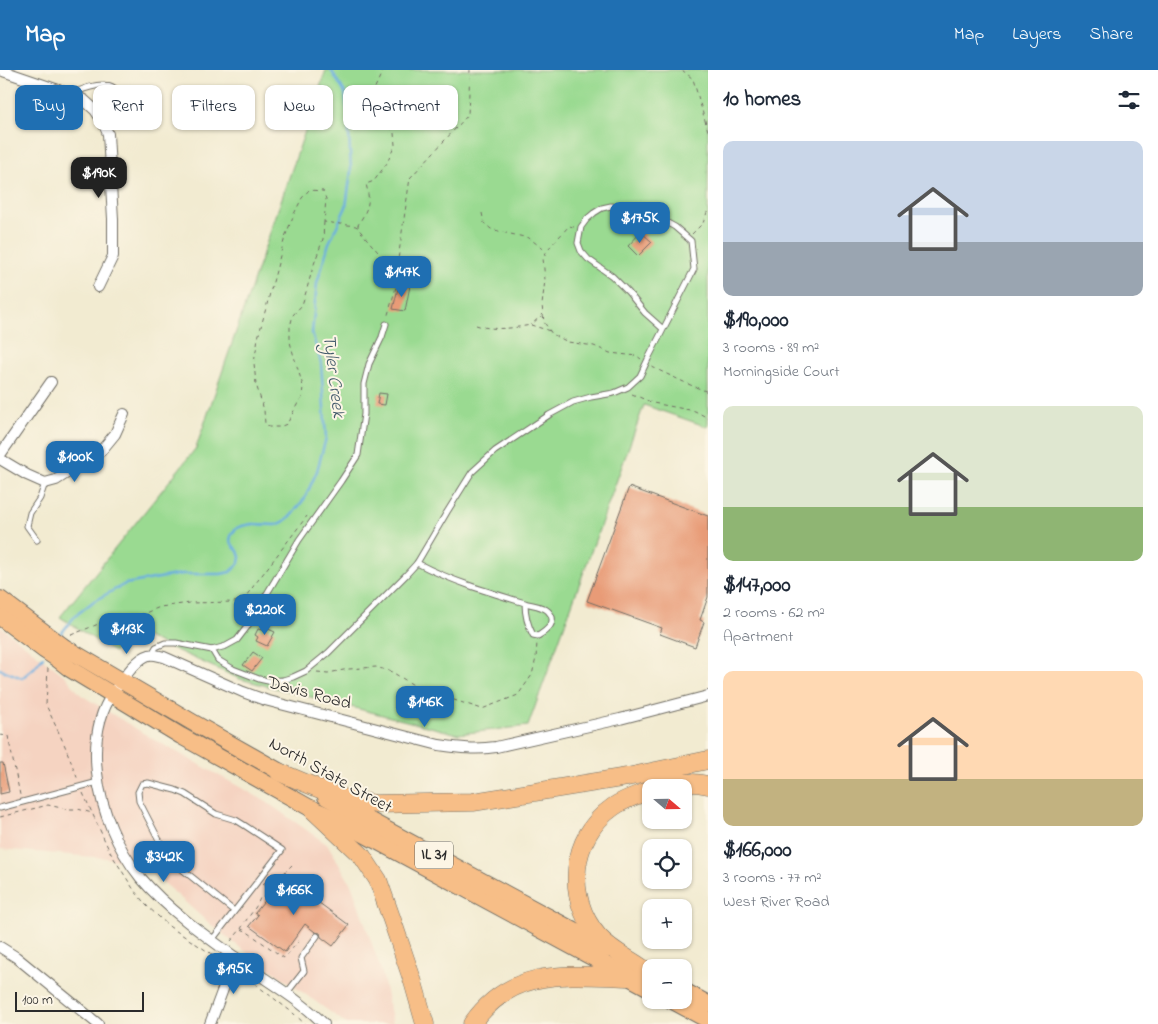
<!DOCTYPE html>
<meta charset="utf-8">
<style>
:root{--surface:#fff;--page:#f6f6f7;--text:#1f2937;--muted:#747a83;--accent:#1f6fb2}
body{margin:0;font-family:"Indie Flower",sans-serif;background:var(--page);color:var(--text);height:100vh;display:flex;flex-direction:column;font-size:19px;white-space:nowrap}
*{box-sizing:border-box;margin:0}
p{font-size:16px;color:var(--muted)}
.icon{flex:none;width:28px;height:28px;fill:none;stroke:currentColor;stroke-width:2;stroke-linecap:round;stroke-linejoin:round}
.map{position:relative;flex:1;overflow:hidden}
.sheet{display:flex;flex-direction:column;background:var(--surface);width:450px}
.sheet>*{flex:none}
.top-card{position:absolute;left:15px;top:15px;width:475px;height:45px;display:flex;gap:10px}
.needle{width:32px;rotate:110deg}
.buttons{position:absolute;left:642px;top:709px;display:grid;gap:10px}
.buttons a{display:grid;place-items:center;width:50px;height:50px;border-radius:10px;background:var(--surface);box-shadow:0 1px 4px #0004;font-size:25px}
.scale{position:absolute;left:15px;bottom:12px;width:129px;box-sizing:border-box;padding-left:5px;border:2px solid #2b2b2b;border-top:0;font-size:14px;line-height:18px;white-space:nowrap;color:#2b2b2b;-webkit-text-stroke:4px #fcf5e5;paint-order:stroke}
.price{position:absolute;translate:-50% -42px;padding:0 11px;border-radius:10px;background:var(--accent);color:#fff;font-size:16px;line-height:32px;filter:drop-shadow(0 1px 2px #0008)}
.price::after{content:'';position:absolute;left:50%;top:30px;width:15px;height:11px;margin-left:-8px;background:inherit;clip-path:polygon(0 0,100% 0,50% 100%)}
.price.current{background:#222;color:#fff}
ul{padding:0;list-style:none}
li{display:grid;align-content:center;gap:10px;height:265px;padding:0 15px}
li span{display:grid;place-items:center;height:155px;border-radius:10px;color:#555}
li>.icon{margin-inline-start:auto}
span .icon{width:90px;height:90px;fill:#fffc;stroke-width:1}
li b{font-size:21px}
h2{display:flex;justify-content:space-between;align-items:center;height:60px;padding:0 15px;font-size:21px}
.chip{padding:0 18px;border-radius:10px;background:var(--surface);box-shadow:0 1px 4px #0004;font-size:18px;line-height:45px}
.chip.current{background:var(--accent);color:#fff}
header{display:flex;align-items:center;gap:30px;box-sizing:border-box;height:70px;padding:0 25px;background:var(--accent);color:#fff}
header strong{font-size:24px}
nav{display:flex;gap:28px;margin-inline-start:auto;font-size:18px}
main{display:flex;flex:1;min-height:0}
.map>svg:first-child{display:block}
.built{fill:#f5d3c1}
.green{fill:#9ada91;stroke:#62825e}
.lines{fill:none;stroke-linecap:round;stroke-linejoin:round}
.stream{stroke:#6baee0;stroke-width:2.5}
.building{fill:#e89b77}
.service-casing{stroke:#716e65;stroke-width:7}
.minor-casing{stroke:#716e65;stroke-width:12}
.primary-casing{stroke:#716e65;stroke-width:18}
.motorway-casing{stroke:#716e65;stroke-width:19}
.path{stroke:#716e65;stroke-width:1;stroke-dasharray:4 4;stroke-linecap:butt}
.service{stroke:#fff;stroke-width:5}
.minor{stroke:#fff;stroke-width:10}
.primary{stroke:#f7be87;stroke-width:16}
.motorway{stroke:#f7be87;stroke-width:18}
.primary-bridge-casing{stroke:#716e65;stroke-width:18;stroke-linecap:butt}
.primary-bridge{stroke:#f7be87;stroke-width:16}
.labels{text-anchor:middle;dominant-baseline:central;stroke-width:4;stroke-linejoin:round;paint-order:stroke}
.shield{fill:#fcf5e5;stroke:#6a6863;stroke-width:1}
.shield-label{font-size:16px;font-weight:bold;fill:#2b2b2b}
.street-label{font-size:18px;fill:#2b2b2b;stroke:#fcf5e5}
.water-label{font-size:19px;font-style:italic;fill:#41596a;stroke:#fcf5e5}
</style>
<header>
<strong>Map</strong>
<nav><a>Map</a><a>Layers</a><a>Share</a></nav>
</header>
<main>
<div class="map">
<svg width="708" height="954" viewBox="0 0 708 954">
<rect width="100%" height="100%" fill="#fcf5e5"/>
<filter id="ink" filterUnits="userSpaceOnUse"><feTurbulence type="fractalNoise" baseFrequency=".02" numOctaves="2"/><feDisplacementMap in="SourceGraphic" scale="10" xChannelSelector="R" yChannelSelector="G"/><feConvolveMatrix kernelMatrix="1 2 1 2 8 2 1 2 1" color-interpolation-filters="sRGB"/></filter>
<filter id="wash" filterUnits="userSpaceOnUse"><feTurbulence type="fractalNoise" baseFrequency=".0096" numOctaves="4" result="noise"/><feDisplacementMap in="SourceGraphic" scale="20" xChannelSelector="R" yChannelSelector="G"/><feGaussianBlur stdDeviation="1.12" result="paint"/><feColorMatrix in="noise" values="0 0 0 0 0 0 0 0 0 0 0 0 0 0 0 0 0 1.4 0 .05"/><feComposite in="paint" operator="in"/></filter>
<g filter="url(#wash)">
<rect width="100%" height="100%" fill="#f2ebd1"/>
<polygon class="built" points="0,556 65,606 81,625 148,666 265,731 328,775 352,816 382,903 393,954 347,954 238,876 204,849 145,796 106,788 0,779"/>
<polygon class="green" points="326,0 708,0 708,357 644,335 528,656 458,664 240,609 136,562 114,582 60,547 196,378"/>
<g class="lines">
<g class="stream">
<polyline points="60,565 75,546 94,531 125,514 182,504 221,504 230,502 235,498 239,493 240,487 238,481 234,477 230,470 232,463 237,458 242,456 252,454 276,455 283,452 291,446 305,428 317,401 326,368 321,293 312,263 317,213 329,173 346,137 351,101 348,45 345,23 331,0"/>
<polyline points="0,599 22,608 34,598 43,587"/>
</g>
</g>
<g id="blocks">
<g class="building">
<polygon points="641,162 652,172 638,186 628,176"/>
<polygon points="399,214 410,216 405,241 393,239"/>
<polygon points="379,323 387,324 385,335 377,334"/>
<polygon points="629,417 708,446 708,527 700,550 704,552 695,577 660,564 662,558 587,531"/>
<polygon points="264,557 275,562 267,576 256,571 258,567 255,565 258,559 262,560"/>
<polygon points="253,582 262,588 252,601 243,595"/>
<polygon points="0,693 3,693 9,722 0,724"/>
<polygon points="270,805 280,813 284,807 349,855 333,876 321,867 320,863 315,862 305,854 285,882 249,856 258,845 255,843 272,822 263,815"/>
</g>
</g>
</g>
<g filter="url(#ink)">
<use href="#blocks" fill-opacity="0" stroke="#716e65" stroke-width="1"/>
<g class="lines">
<g class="service-casing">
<g id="service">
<path d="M70 24C81 20 94 14 105 15 111 15 115 18 118 22 126 35 114 47 106 57"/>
<polyline points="37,470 27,456 30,443 40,428 45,413"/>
<path d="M417 493C451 511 488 522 525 533 525 545 527 554 533 565L538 566C546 561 559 552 548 541 543 536 531 535 525 533"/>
<polyline points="212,580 218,590 233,599 259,609 268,611 283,610 293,607 306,601 328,583 406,505 417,493 447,442 472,402 495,381 549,345 573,332 591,327 614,323 628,317 640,306 649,287 694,199 691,171 675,157 651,144 631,139 611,136 602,138 594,143 587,149 581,157 578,173 581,181 588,189 612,206 628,222 645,243 663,259"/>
<polyline points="152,584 156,577 165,573 176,573 212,580 226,576 237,570 247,557 299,470 341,411 358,385 364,344 364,314 369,294 382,267 386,254"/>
<polyline points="0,738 98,712"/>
<polyline points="212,870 282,780 244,755 236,750 216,744 185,724 175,720 148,713 142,714 138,722 139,731 159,770 183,800 234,841"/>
<polyline points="286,924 304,901 301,888 317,866"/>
</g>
</g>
<g class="minor-casing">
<g id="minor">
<polyline points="0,0 70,24 84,30 95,40 103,52 108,64 113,149 113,186 98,217"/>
<polyline points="0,385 51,312"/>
<polyline points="0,389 27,405 45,413 56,410 101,381 115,364 124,344"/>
<polyline points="0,877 16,887 98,954"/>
<polyline points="210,954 235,887"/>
<path d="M324 954C306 936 285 922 264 908 223 878 173 846 140 807 117 778 101 740 97 703 94 675 97 646 113 623 121 612 136 588 149 585 154 584 159 586 164 587L243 622 265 630 439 675C460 678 475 680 496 677L620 649 708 626"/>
</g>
</g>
<g class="primary-casing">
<g id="primary">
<polyline points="0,529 52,568"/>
<polyline points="0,547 44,580"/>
<polyline points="64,577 192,652 291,708"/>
<polyline points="56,588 70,599 181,666 312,739 336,749 651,919"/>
<polyline points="326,727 608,879"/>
<polyline points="684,921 708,934"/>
<polyline points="671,930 708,950"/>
</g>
</g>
<g class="motorway-casing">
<g id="motorway">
<polyline points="279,702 339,727 375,734 473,732 627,707 708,690"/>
<path d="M659 718C676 712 691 711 708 715"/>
<polyline points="312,739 362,786 378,810 392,850 413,912 425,954"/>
<path d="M642 898C628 888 610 880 598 866 565 828 570 767 613 737 624 729 638 725 651 720"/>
<path d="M472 954C512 897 566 905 628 907"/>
</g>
</g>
<g class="path">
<polyline points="682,0 693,9 708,61"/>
<polyline points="482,143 484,153 491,159 506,163 529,168 546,181"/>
<polyline points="324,152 323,169 313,197 306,222 302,235 293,245 290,257 290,272 293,283 303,316 302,328 298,333 287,354 279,357 269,357 265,354 264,340 256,314 254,293 258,268 285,167 294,144 302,128 309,120 323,121 326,129 324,152 356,156 399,207 387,248"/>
<path d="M358 157V155C368 138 371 133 366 114L374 111 387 93 395 75 394 63 383 41 374 31 373 22 383 0"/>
<polyline points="574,157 569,156 548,179 543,188 545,210 542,235 544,252 552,264 568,272 594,276 610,283 637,286 641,289"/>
<polyline points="692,164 703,153 708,140"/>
<polyline points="396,203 410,108 468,45 470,0"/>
<polyline points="543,244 531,255 550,261"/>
<path d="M476 255C493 261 514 258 531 255"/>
<polyline points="652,297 688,314 708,322"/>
<polyline points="632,324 653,333 695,341 708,348"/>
<polyline points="71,565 101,553 128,550 160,537 190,533 234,532 241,530 246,526 307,446"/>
<polyline points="48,598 46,635 65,676 78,710"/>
<polyline points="317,602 328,603 349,599 376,597 392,602 420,619 482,639 518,625 532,605 536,588 537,572"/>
<polyline points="0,665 8,666 20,725"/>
<polyline points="83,723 110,782 134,820 146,835 170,857 224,892"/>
<polyline points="0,747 48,735 66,739 78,739 92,743"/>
<polyline points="278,809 293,794"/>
<path d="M241 859C246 848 256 840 260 828L266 826 269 821"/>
<polyline points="231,871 241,859 246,861 284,888 299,871 296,869"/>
<polyline points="242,904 293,943 305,954"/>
</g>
<use href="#service" class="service"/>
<use href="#minor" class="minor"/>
<use href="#primary" class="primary"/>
<use href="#motorway" class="motorway"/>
<g class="primary-bridge-casing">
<g id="primary-bridge">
<polyline points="52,568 64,577"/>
<polyline points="44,580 56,588"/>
</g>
</g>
<use href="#primary-bridge" class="primary-bridge"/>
</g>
</g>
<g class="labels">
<rect class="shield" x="415" y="771.5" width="38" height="27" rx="4"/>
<g class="shield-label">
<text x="434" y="785">IL 31</text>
</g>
<g class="street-label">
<text transform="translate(309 624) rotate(15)">Davis Road</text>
<text transform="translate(330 706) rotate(29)">North State Street</text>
</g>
<g class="water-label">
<text transform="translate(333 306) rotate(83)">Tyler Creek</text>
</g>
</g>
</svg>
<div class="buttons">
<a><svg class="needle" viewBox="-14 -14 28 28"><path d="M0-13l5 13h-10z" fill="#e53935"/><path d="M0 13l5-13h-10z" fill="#747a83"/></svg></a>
<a><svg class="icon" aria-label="locate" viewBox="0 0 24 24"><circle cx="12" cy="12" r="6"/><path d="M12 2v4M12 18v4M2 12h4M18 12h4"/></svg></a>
<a>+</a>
<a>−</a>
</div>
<div class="scale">100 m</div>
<b class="price current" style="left:99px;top:129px">$190K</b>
<b class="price" style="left:640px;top:174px">$175K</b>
<b class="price" style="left:402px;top:228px">$147K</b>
<b class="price" style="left:75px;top:413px">$100K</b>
<b class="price" style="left:265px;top:566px">$220K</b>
<b class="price" style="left:127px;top:585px">$113K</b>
<b class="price" style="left:425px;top:658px">$146K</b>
<b class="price" style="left:164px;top:813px">$342K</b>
<b class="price" style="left:294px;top:846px">$166K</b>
<b class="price" style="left:234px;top:925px">$195K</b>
<div class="top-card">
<a class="chip current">Buy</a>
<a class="chip">Rent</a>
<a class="chip">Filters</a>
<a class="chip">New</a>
<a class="chip">Apartment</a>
</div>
</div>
<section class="sheet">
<h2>10 homes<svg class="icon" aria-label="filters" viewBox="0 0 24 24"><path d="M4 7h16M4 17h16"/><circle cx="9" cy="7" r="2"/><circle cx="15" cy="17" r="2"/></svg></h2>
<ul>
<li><span style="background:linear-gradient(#c9d6e8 65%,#9aa5b1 0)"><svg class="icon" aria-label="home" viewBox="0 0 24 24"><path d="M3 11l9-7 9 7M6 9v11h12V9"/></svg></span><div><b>$190,000</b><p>3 rooms · 89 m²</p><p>Morningside Court</p></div></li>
<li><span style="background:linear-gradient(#dfe7d0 65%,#8fb573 0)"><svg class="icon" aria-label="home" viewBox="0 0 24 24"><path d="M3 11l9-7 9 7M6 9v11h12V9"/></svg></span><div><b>$147,000</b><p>2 rooms · 62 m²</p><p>Apartment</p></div></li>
<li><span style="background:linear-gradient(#ffd9b3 70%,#c2b280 0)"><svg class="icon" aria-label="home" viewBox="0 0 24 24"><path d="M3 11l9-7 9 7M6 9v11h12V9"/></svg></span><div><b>$166,000</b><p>3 rooms · 77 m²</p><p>West River Road</p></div></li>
</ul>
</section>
</main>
